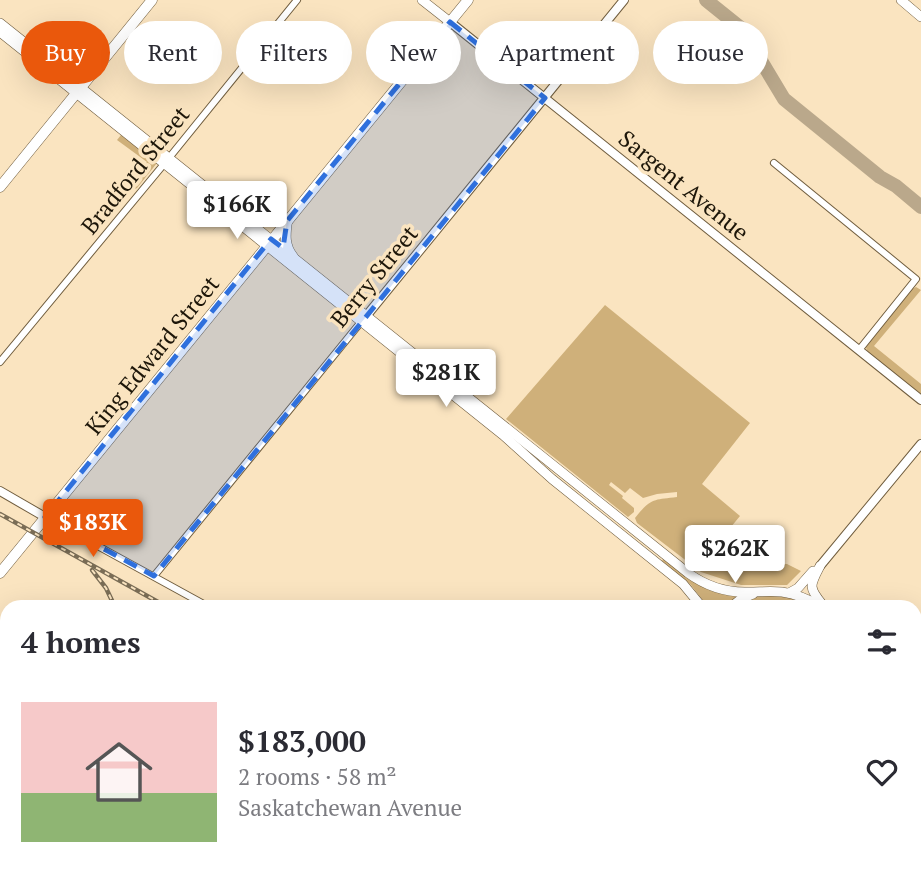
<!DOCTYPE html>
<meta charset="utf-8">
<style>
:root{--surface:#fff;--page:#f7f7f7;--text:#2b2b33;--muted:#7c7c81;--line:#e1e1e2;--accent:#ea580c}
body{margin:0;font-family:"PT Serif",serif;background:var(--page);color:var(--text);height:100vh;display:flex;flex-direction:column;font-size:26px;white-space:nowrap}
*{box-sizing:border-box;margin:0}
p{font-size:23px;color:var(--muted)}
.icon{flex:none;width:38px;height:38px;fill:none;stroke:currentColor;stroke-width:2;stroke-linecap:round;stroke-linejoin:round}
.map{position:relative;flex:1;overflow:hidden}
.drawer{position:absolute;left:0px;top:600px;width:922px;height:275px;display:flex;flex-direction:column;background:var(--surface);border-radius:21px 21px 0 0;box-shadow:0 7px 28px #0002}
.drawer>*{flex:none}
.guide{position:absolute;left:21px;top:21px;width:880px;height:63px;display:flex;gap:14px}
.price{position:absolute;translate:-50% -60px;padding:0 16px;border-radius:7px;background:#fff;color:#222;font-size:23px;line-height:46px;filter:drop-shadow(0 2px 4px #0008)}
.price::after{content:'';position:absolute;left:50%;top:42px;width:21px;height:16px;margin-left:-10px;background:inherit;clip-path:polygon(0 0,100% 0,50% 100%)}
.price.current{background:var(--accent);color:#fff}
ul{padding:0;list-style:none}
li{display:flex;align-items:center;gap:21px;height:175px;padding:0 21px}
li+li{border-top:2px solid var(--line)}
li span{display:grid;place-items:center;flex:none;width:196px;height:140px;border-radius:0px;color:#555}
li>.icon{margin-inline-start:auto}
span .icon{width:84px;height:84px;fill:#fffc;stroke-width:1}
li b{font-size:30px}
h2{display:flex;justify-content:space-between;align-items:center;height:84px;padding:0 21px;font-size:30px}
.chip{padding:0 24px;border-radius:32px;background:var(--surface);box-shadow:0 7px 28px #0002;font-size:24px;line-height:63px}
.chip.current{background:var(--accent);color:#fff}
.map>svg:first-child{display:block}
.green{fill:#cfb07a}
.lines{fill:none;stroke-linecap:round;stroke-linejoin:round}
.taxiway{stroke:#baa88b;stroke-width:14}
.minor-casing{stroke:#705d3e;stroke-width:8}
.tertiary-casing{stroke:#705d3e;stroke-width:10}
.secondary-casing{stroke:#705d3e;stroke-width:10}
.primary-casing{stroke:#705d3e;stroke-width:11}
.minor{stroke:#fff;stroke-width:6}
.tertiary{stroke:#fff;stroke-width:8}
.secondary{stroke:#fff;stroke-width:9}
.primary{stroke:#fff;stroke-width:10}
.rail-casing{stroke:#7a6d56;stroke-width:4.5}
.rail{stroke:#fae4c0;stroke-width:2;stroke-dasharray:5;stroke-linecap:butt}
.marked{fill:#2f70dd;fill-opacity:0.2;stroke:#2f70dd;stroke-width:5;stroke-dasharray:14 9;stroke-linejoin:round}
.labels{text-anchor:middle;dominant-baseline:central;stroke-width:7;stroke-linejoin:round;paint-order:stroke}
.street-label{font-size:23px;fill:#1d1609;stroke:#fae4c0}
</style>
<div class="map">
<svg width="921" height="874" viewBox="0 0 921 874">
<rect width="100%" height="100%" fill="#fae4c0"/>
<g class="green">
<polygon points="121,135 157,163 137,188 135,189 129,186 147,162 117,140"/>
<polygon points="916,287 921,290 874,346 921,384 921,395 867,352 866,347 912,289"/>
<path d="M605 305 750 423 702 484 740 516 712 550 722 556 745 562 787 564 801 571 787 585H741L701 572 637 523 635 518C651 498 653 500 677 497V492L657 494 643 498 630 488 625 493 611 482 609 485 623 496 622 498 634 508V512L628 517 506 419Z"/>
<polygon points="663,559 669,563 741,595 728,607 708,607 691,585 662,561"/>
<polygon points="764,595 792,598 795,602 794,607 735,607 757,596"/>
<polygon points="252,868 366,868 377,874 248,874"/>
</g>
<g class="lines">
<polyline class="taxiway" points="706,0 742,29 784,99 880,177 896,186 921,207"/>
<g class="minor-casing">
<g id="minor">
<polyline points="774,163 916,279 859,350"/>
<polyline points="0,362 164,164 297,0"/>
<polyline points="45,517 209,607"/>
<polyline points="154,576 361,322"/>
<polyline points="915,744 921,740"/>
<polyline points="841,868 845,874"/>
<polyline points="115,874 120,868"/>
<polyline points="722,874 722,868"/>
</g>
</g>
<g class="tertiary-casing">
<g id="tertiary">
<polyline points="450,22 921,400"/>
<polyline points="363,320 624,0"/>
<polyline points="0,491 45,517"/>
<polyline points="820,566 921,444"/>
</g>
</g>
<g class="secondary-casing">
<g id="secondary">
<polyline points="422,0 450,22"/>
<polyline points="901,0 921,17"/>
<path d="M0 23 688 573C706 586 727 593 749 592 760 592 771 591 782 592 796 594 810 600 822 607"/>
<polyline points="0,32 503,435 552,479 683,584 702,607"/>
<path d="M820 566C810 585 808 587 822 604"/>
<polyline points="789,593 798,588 813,571"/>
<polyline points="731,607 741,599 753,594"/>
<polyline points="915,680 921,684"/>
<polyline points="750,868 750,874"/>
</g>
</g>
<g class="primary-casing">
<g id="primary">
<polyline points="0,187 152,0"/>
<path d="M287 221C285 235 284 246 293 257"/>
<polyline points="0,573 468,0"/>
</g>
</g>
<use href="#minor" class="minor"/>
<use href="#tertiary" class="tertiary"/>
<use href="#secondary" class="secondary"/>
<use href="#primary" class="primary"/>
<g class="rail-casing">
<g id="rail">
<polyline points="0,514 167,607"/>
<polyline points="92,570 106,588 115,607"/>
<polyline points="0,816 7,805"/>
</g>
</g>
<use href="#rail" class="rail"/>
</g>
<path class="marked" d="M450 22 545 98 154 576 45 517 271 239 283 248 287 221Z"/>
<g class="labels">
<g class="street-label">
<text transform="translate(135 170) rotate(-51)">Bradford Street</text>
<text transform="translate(684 185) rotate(39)">Sargent Avenue</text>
<text transform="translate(374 276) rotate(-51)">Berry Street</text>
<text transform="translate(152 355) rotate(-51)">King Edward Street</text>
</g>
</g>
</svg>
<b class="price" style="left:237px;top:241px">$166K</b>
<b class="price" style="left:446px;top:409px">$281K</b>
<b class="price current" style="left:93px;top:559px">$183K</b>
<b class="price" style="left:735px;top:585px">$262K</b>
<div class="guide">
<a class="chip current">Buy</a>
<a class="chip">Rent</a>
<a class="chip">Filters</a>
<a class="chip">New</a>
<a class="chip">Apartment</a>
<a class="chip">House</a>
</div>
<section class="drawer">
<h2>4 homes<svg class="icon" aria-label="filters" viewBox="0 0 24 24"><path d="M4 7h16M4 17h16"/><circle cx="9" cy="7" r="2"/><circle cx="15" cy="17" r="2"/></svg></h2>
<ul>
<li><span style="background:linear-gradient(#f6c9c9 65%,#8fb573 0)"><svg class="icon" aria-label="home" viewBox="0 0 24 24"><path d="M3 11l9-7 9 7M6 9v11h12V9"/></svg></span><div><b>$183,000</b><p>2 rooms · 58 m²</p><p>Saskatchewan Avenue</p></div><svg class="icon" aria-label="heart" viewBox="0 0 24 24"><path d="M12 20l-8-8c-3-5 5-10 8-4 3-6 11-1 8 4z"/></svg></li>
</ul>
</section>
</div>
